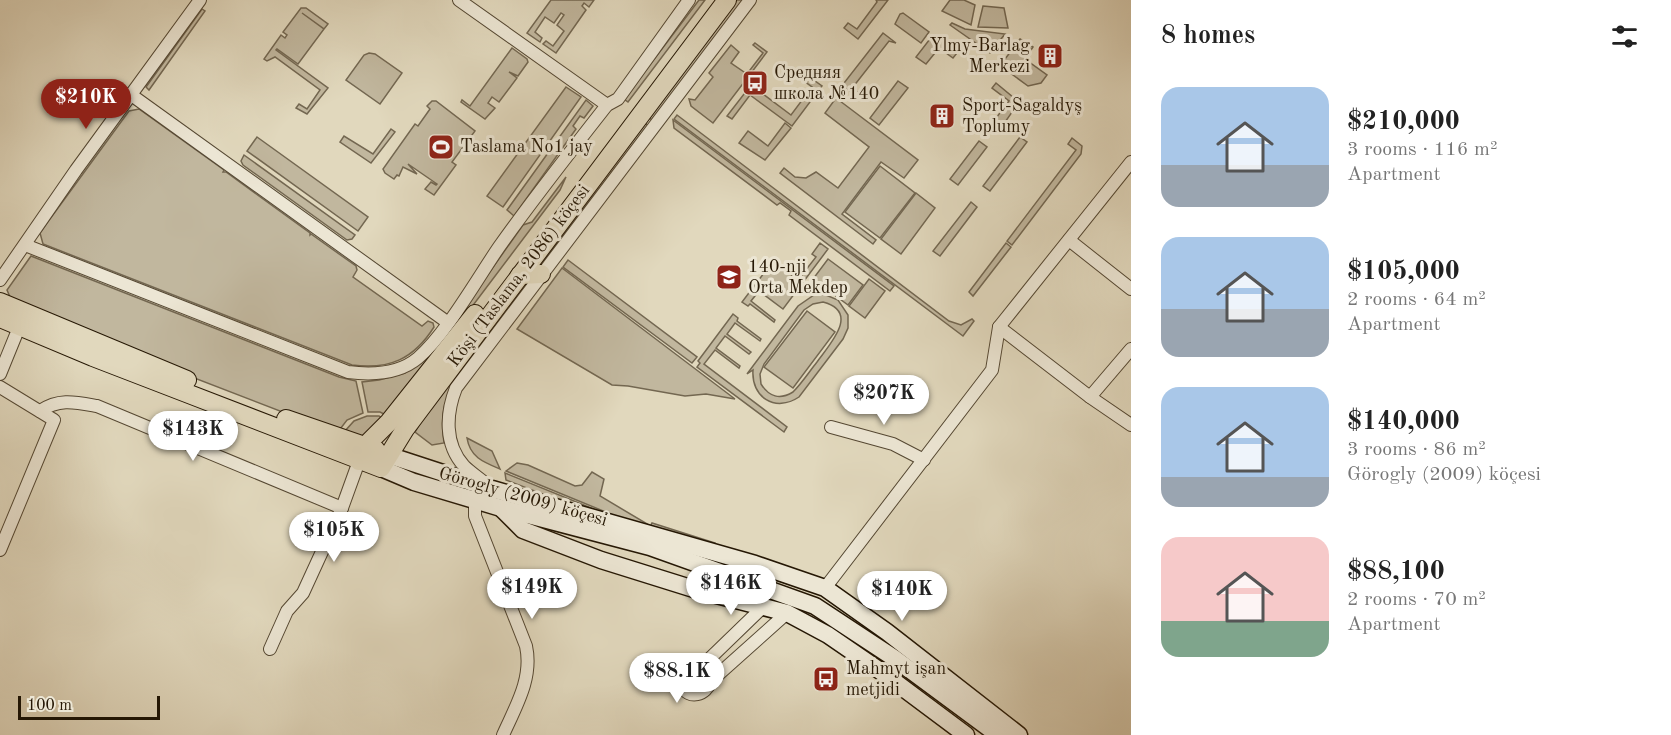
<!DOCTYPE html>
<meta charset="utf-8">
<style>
:root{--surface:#fff;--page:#f2f2f2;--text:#222;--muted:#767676;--accent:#8f2418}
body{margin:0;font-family:"Old Standard TT",serif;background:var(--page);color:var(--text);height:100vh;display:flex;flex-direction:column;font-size:22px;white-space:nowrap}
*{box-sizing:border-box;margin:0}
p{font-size:20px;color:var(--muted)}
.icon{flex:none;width:33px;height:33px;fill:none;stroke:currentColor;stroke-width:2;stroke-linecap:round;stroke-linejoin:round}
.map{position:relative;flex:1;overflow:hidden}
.sheet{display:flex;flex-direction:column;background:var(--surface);width:540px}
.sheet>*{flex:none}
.scale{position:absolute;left:18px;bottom:15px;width:142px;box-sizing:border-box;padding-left:6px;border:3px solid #251704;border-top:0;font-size:16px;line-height:21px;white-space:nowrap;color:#251704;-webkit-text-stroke:4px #ece6d4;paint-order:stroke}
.price{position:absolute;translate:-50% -51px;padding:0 14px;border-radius:21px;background:#fff;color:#222;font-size:20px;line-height:39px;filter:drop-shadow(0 2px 3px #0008)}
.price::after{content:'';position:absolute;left:50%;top:36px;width:18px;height:14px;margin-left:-9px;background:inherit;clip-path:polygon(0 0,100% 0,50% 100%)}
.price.active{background:var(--accent);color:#fff}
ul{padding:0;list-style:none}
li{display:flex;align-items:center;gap:18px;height:150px;padding:0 30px}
li span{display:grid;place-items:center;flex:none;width:168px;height:120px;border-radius:18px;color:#555}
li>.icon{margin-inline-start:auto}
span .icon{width:72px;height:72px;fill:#fffc;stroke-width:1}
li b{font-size:26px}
h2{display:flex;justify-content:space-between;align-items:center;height:72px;padding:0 30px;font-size:26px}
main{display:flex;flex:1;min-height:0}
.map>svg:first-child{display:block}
.green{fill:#c1b79e;stroke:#736751;stroke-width:1.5;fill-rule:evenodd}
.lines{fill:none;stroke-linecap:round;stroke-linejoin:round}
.street-casing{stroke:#544732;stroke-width:14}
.secondary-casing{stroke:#251704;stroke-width:19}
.primary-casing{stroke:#251704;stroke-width:20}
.street{stroke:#ece6d4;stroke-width:12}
.secondary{stroke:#ece6d4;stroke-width:16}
.primary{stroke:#e1d8bd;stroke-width:18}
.labels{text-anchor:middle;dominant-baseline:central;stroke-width:6;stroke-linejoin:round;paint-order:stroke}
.poi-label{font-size:18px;fill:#251704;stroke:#ece6d4;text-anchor:start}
.street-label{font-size:18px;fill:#251704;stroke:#ece6d4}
</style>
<main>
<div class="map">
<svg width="1131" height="735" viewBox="0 0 1131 735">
<rect width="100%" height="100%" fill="#e1d8bd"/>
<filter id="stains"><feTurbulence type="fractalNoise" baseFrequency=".00333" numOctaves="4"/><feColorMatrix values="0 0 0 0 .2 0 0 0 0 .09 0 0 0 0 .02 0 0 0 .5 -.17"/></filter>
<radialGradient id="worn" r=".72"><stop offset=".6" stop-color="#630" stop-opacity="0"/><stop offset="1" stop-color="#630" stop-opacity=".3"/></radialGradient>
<g class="green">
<polygon points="551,0 594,0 589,7 584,3 582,6 586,10 556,53 543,44 546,41 553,46 564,31 557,25 564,15 561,13 554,23 545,17 535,32 542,38 540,42 527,33"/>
<polygon points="699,0 705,0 628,102 624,99"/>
<polygon points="737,0 743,0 652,120 648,117"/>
<polygon points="876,0 888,0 858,39 844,28 848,23 857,29 877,2"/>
<polygon points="950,0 964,0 975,5 971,25 942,11"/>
<polygon points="983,6 1004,8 1008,28 978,27"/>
<polygon points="301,8 306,8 328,24 324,29 302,13 324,29 298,64 277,49 276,50 328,88 307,114 296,108 299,104 307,109 320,90 275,57 267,61 264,59 281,35 285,38 287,35 283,32"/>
<polygon points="202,9 205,11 149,90 146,87"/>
<polygon points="903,13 929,32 921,43 895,24 900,14"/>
<polygon points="952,23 965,29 1005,34 990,53 950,25"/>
<polygon points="883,33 896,43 889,41 853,87 858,93 855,95 846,88 844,83"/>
<polygon points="933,35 957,53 953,58 939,48 926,64 916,57"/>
<polygon points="1020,39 1033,47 1025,59 1047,75 1041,83 1028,86 1002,67 1002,63"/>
<polygon points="755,43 767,52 713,123 691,106 689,99 695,100 713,77 709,73 731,45 739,52 731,63 747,74 763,53 753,45"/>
<polygon points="512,48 527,59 528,62 518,76 509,72 517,78 499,102 492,97 488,103 495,108 485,119 461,102 462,100 470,106"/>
<polygon points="369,53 375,54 402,73 380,104 346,80 364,55"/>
<polygon points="808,76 822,86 792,126 750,95 732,119 727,116 751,85 791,115 812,87 804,81"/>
<polygon points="898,81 908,88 879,125 870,118"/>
<polygon points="996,83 1019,102 1001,128 993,122 1009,101 992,88"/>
<polygon points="566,87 581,97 503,207 487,196"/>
<polygon points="836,98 918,160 904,178 881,162 842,214 876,240 873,244 780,173 784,168 795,177 806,178 816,172 838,188 869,147 825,113"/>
<polygon points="586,100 593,106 584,118 580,116 573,126 576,129 514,216 507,210"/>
<polygon points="432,101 436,101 475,131 452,162 456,165 434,195 425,189 431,182 436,185 437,184 408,164 417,174 403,167 399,176 397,175 394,179 385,173 383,169 415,124 418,126 430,109 427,106"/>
<path d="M139 109 224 170 223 172H226L310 233V235L311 234 356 266 357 270 353 277 422 326 428 321 433 323 434 327C414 359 389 370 352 365L43 244 40 233 47 223 129 111Z"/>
<polygon points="677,115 949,321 961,325 972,319 974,321 963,336 674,119"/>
<polygon points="673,120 894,286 890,291 789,215 791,211 780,203 777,205 674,128"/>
<polygon points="644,123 648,125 538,268 537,264"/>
<polygon points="785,123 791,128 765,160 739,143 748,131 768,146"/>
<polygon points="391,129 395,132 371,163 340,142 344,136 373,154"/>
<polygon points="257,137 368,217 358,231 247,151"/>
<polygon points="1020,137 1027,142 990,191 983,186"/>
<polygon points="1072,138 1082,146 1081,154 1012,245 1007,241 1076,150 1068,144"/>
<polygon points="979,141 987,147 958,185 950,179"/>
<polygon points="244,155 355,235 352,239 347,240 243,165 241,161"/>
<polygon points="880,166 915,193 880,238 845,212"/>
<polygon points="566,177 560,190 394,410 388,416 380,412 368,412 362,382 379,380 405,373 435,349 523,225 532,222"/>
<polygon points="916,193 935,208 901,254 881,239"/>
<polygon points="971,202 977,207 940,256 933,251"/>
<polygon points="820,243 828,249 783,309 759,291 751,301 775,320 774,322 750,304 748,306 742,302 773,261 798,280 816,257 812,254"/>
<polygon points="1006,243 1011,247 973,296 969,292"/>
<polygon points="31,256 339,377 356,381 363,413 347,420 337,433 127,352 10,297 7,290"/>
<polygon points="828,259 863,285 848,305 813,279"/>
<polygon points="568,260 697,357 692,363 563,267"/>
<polygon points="562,268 735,399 706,394 685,396 628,386 612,385 517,329"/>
<polygon points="869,279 885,291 865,318 849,306"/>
<path d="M814 295H826L838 300 848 315V328L843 339 799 397C775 413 751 397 753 370L747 374 798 306ZM823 302C861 312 829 345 817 362 809 372 802 383 793 392 780 400 769 397 761 384L760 374 764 364 804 310 813 304Z"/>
<polygon points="807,311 835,332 793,388 764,367"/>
<polygon points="733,314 738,318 737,321 761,339 760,341 735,323 727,334 751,352 749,354 725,336 716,348 740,366 739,368 715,350 704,364 787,427 784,432 697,367 700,363 698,361"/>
<path d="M466 360C450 394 438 402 444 443L432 445 415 432 425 415Z"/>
<polygon points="367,416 379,416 385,420 363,437 345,431 354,421"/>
<path d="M467 438 492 451 500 469C483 462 470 457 467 438Z"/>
<polygon points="517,463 528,465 575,486 582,485 592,472 604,479 600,496 649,525 647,529 506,471"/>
<polygon points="505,473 648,531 652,523 715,543 713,552 623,525 506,480"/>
</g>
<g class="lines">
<g class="street-casing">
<g id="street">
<polyline points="459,0 607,105"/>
<polyline points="130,94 447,322"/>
<polyline points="1069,240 1131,289"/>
<path d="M25 245 348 372C371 375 399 374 418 358 446 334 477 279 499 247 533 199 570 152 607 105L618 99 689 0"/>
<polyline points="0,280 76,170 200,0"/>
<polyline points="999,327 1090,397 1131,425"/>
<polyline points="0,374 22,320"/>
<polyline points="0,387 54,420 0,550"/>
<polyline points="1090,397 1131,349"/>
<path d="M40 411C59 398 75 402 97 406L342 508"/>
<polyline points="831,427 893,444 924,460"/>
<path d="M486 484C479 478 470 472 464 466 444 444 446 413 456 388L750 0"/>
<path d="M475 500V516L526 646C533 678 516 706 503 735"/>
<polyline points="825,588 992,370 999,327 1131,162"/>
<path d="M764 606 702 666H690L684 671 681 685C689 701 706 695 711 681L787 613"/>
<polyline points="270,649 287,611 303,593 342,508 359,461"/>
</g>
</g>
<g class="secondary-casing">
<g id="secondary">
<polyline points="388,455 492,489 755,564 825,588 887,632 1019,735"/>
<polyline points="381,468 414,482 501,508 650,547 815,606 894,658 998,735"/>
<polyline points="502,509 523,530 601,560 697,590 787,613 828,635 879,670 966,735"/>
</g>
</g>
<g class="primary-casing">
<g id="primary">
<polyline points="520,275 541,274"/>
<polyline points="0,302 187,380"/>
<polyline points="0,318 93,357 381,468 405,429 727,0"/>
<polyline points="286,419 376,450"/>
<polyline points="359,461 370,441 389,422 475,314"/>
</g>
</g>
<use href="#street" class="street"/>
<use href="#secondary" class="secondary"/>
<use href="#primary" class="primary"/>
</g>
<defs>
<g id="building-square" transform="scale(1.35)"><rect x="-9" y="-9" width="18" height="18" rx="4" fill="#8f2418" stroke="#ece6d4"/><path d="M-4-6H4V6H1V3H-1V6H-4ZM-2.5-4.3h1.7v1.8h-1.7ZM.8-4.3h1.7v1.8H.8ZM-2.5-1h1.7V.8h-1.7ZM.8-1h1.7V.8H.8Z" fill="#fff"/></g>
<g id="bus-square" transform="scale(1.35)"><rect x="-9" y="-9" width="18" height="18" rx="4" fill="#8f2418" stroke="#ece6d4"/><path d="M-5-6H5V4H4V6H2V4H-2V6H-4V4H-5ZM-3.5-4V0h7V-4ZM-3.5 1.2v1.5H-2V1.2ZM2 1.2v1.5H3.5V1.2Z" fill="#fff"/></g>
<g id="stadium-square" transform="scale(1.35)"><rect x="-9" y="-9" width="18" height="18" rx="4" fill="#8f2418" stroke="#ece6d4"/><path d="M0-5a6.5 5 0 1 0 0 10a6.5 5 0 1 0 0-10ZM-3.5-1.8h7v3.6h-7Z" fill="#fff"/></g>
<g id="school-square" transform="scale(1.35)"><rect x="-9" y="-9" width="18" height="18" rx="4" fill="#8f2418" stroke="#ece6d4"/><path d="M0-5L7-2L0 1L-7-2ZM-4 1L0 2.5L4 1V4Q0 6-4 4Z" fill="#fff"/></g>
</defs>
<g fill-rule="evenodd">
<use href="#building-square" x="1050" y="56"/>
<use href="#bus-square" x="755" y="83"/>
<use href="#building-square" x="942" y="116"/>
<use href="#stadium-square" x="441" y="147"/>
<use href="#school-square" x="729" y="277"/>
<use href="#bus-square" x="826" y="679"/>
</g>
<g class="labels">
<g class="poi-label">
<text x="1030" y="46" text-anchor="end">Ylmy-Barlag<tspan x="1030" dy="21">Merkezi</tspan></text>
<text x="774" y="73">Средняя<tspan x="774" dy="21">школа №140</tspan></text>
<text x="962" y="106">Sport-Sagaldyş<tspan x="962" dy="21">Toplumy</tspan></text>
<text x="460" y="147">Taslama No1 jay</text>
<text x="748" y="267">140-nji<tspan x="748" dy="21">Orta Mekdep</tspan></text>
<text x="846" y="669">Mahmyt işan<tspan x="846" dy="21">metjidi</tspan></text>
</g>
<g class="street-label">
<text transform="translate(519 276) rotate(-53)">Köşi (Taslama, 2086) köçesi</text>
<text transform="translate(523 497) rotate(16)">Görogly (2009) köçesi</text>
</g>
</g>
<rect width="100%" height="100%" filter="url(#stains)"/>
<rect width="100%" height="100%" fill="url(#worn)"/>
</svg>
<div class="scale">100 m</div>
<b class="price active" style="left:86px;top:130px">$210K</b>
<b class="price" style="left:884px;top:426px">$207K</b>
<b class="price" style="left:193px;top:462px">$143K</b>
<b class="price" style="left:334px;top:563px">$105K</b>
<b class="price" style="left:731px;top:616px">$146K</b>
<b class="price" style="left:532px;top:620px">$149K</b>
<b class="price" style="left:902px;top:622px">$140K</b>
<b class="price" style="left:677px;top:704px">$88.1K</b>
</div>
<section class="sheet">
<h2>8 homes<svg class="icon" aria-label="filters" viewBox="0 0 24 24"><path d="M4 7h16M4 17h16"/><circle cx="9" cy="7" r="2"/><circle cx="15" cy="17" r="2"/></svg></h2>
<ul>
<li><span style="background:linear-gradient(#a9c7e8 65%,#9aa5b1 0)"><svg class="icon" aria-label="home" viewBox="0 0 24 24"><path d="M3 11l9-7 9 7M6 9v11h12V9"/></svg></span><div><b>$210,000</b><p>3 rooms · 116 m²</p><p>Apartment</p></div></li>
<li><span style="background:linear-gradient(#a9c7e8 60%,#9aa5b1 0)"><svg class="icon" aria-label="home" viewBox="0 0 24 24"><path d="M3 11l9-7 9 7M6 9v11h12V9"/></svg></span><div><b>$105,000</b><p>2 rooms · 64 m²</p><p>Apartment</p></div></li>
<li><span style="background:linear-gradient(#a9c7e8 75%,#9aa5b1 0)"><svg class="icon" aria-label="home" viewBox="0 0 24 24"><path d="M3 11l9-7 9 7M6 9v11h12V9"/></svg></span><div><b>$140,000</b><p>3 rooms · 86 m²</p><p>Görogly (2009) köçesi</p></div></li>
<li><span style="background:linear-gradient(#f6c9c9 70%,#7fa58c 0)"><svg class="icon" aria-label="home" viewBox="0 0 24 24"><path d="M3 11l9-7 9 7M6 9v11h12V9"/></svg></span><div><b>$88,100</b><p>2 rooms · 70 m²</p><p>Apartment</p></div></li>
</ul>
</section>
</main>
